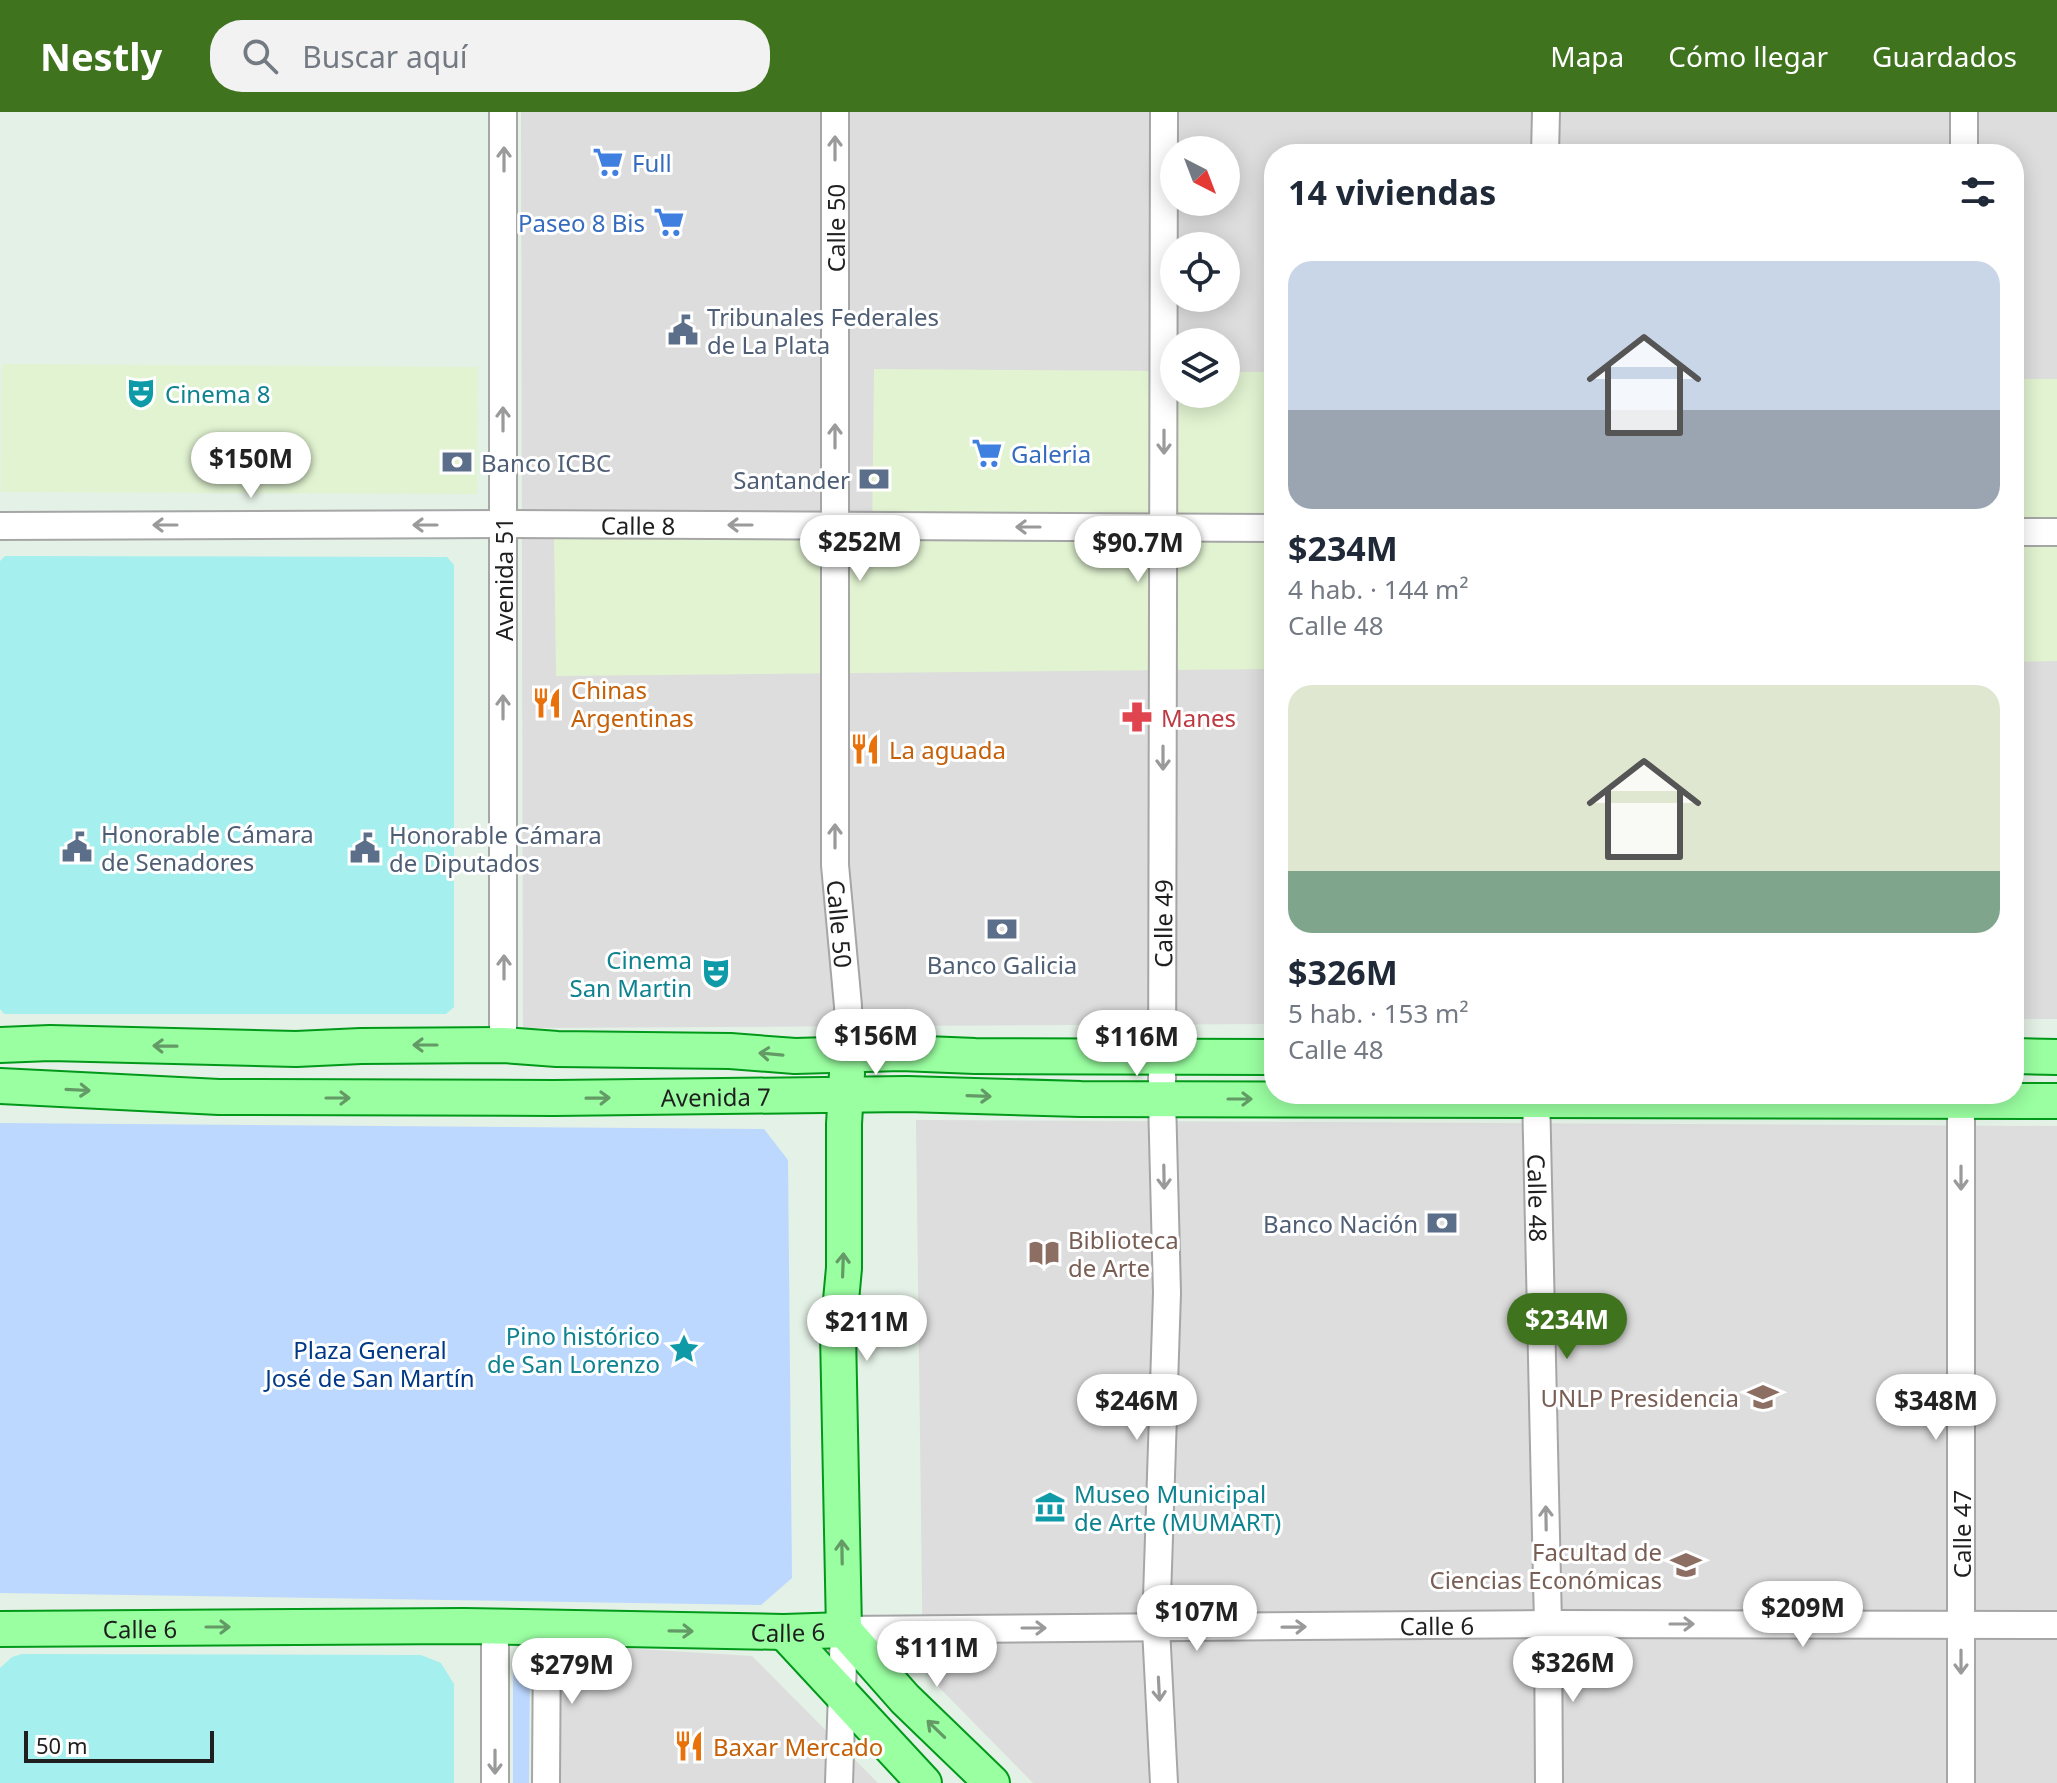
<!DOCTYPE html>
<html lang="es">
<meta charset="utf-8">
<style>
:root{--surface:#fff;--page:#f2f2f3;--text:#1f2937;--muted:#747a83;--accent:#3f731e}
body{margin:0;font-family:"Noto Sans",sans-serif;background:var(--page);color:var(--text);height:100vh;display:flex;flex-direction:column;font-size:30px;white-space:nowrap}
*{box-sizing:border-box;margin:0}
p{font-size:26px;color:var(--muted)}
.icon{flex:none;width:44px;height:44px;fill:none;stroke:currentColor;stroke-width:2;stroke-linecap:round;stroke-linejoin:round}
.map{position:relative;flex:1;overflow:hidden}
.drawer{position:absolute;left:1264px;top:32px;width:760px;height:960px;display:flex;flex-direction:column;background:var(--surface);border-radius:32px;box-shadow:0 4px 20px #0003}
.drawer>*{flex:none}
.needle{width:52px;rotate:138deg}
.controls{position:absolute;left:1160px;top:24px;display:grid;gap:16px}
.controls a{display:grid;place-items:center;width:80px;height:80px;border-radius:50%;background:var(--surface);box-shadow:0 4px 20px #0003;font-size:40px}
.scale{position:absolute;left:24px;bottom:20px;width:190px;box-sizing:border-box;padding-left:8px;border:4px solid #1f1f1f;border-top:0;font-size:22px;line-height:28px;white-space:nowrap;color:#1f1f1f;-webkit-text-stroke:6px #fff;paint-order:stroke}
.price{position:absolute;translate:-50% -68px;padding:0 18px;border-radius:28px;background:#fff;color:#222;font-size:26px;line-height:52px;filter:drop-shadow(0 2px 4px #0008)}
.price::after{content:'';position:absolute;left:50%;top:48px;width:24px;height:18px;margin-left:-12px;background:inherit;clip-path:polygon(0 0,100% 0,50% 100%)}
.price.active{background:var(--accent);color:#fff}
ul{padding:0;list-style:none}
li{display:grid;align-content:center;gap:16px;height:424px;padding:0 24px}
li span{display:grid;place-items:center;height:248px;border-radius:24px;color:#555}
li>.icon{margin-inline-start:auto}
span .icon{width:144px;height:144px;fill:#fffc;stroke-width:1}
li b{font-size:34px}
h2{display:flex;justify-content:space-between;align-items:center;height:96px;padding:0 24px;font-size:34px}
header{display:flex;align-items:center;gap:48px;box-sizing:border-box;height:112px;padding:0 40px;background:var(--accent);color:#fff}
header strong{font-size:38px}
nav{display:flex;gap:44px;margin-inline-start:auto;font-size:28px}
.search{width:560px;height:72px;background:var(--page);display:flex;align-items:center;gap:20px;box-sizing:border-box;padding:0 28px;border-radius:32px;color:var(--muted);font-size:30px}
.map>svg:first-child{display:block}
.residential{fill:#dcdddc;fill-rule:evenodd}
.commercial{fill:#e1f3d1}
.grass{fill:#a5efef}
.park{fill:#bdd8ff}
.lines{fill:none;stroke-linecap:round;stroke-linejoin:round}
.minor-casing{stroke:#a6a6a6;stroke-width:30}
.major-casing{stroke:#00991a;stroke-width:38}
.minor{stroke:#fff;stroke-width:26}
.major{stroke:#9affa1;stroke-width:34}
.oneway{stroke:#9a9a9a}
.oneway2{stroke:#639a66}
.labels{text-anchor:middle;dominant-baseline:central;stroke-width:6;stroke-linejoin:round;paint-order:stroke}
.shop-label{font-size:24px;fill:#366cbe;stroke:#fff;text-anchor:start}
.street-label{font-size:24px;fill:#1f1f1f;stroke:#fff}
.service-label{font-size:24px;fill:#4e5e75;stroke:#fff;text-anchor:start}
.culture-label{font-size:24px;fill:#0d838f;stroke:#fff;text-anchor:start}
.food-label{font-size:24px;fill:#c56008;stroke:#fff;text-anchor:start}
.health-label{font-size:24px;fill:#be3a42;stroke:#fff;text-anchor:start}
.education-label{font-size:24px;fill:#785e54;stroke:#fff;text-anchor:end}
.park-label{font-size:24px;fill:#013988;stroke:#fff}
</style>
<header>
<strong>Nestly</strong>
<div class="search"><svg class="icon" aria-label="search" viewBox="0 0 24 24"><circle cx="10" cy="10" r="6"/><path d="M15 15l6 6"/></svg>Buscar aquí</div>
<nav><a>Mapa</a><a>Cómo llegar</a><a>Guardados</a></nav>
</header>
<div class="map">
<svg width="2057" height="1671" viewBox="0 0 2057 1671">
<rect width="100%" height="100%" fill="#e4f1e6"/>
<g class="residential">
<path d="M521 0H2057V907H2014V42H1274V912L523 916ZM1174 38H1226V90H1174ZM1174 134H1226V186H1174ZM1174 230H1226V282H1174Z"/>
<polygon points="916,1008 2057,1014 2057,1671 1033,1671 923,1559"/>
<polygon points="556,1532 752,1544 878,1671 556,1671"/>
</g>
<g class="commercial">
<polygon points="2,252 478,255 477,382 1,380"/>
<polygon points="874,257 1174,259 1174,282 1226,282 1226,260 1274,260 1274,557 556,564 554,426 872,429"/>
<polygon points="2014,267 2057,267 2057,549 2014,550"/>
</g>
<g class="grass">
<polygon points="5,444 447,445 454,453 454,895 446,902 4,902 0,897 0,449"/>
<polygon points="22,1542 421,1543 441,1551 454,1572 454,1671 0,1671 0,1556 12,1545"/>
</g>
<g class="park">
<polygon points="0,1011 764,1017 788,1048 792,1466 761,1493 0,1481"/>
<polygon points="513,1549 530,1549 529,1671 513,1671"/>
</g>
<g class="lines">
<g class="minor-casing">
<g id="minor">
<path id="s1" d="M835 0V753L848 894 849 941"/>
<polyline points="1964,0 1964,42"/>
<polyline points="1545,42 1546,0"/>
<path id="s2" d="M0 414 503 412 1274 416"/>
<polyline points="2014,420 2057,420"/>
<polyline points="503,933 503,0"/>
<path id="s3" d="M1536 982 1548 1512 1549 1671"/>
<polyline points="495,1517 495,1671"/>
<polyline points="546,1671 547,1518"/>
<path id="s4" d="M839 1671 844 1518 1548 1512 2057 1513"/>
<path id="s5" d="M1164 1671 1156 1516 1167 1181 1162 987 1164 0"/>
<polyline points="1961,1671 1961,982"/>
</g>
</g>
<g class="major-casing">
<g id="major">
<polyline points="0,933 50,931 296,937 361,934 503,933 557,937 730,939 795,944 901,941 975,944 1274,945"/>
<polyline points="2014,944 2057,945"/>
<path id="s6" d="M0 974 219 985 554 986 907 982 1081 987 2057 989"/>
<path id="s7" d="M0 1517 464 1514 784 1520 844 1518"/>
<polyline points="844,1518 838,1221 844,1156 844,1012 847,961"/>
<polyline points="844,1518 905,1587 992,1671"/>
<polyline points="784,1520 924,1671"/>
</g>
</g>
<use href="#minor" class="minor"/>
<use href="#major" class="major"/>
</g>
<defs><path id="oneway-shaft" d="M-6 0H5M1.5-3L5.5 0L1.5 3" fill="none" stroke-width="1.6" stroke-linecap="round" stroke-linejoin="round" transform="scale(2)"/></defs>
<g class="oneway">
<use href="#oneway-shaft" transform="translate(835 36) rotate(-90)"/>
<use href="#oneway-shaft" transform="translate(504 47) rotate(-90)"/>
<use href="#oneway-shaft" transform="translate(503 307) rotate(-90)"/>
<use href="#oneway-shaft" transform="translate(835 324) rotate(-90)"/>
<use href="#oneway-shaft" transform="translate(1164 330) rotate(90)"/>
<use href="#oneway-shaft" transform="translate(165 413) rotate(180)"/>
<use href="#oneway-shaft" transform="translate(425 413) rotate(180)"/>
<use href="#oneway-shaft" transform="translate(740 413) rotate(-180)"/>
<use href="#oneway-shaft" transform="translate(1028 415) rotate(-180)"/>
<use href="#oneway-shaft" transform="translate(503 595) rotate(-90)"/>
<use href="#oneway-shaft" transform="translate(1163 646) rotate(90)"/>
<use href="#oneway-shaft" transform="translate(835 724) rotate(-90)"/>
<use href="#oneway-shaft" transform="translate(504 855) rotate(-90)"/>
<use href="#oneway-shaft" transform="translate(1164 1065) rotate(89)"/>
<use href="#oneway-shaft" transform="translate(1961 1066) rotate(90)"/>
<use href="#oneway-shaft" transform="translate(1546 1406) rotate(-91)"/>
<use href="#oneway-shaft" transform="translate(1682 1512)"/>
<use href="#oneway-shaft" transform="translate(1294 1515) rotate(-1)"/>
<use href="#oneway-shaft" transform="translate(1034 1516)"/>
<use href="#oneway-shaft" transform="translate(1961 1550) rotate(90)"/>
<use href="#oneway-shaft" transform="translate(1159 1577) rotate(87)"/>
<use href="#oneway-shaft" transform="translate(495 1650) rotate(90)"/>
</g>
<g class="oneway2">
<use href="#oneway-shaft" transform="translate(425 933) rotate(180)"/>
<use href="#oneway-shaft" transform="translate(165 934) rotate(-179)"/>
<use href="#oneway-shaft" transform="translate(771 942) rotate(-175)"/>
<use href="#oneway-shaft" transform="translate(78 978) rotate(3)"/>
<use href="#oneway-shaft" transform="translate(979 984) rotate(2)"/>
<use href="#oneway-shaft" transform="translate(338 986)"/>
<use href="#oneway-shaft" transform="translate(598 986) rotate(-1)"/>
<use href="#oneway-shaft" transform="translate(1240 987)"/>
<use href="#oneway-shaft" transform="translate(843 1153) rotate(-88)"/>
<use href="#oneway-shaft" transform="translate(842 1440) rotate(-91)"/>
<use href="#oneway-shaft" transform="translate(218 1515)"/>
<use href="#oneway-shaft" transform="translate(681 1519) rotate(1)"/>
<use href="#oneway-shaft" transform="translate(936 1617) rotate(-136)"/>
</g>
<defs>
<g id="supermarket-bare" transform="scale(2.4)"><path d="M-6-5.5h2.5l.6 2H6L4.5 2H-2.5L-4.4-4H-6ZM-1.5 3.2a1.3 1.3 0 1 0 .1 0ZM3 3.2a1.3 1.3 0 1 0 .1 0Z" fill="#3f7fe0" stroke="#fff" stroke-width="2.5" paint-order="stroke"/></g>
<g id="civic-bare" transform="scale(2.4)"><path d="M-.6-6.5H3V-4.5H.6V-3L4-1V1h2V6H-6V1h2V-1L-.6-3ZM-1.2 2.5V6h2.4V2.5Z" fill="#5c6f8a" stroke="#fff" stroke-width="2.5" paint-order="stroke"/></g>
<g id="theatre-bare" transform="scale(2.4)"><path d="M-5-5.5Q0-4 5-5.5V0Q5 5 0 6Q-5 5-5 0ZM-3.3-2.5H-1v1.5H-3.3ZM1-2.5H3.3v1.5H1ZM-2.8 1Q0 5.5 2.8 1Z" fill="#0f9aa8" stroke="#fff" stroke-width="2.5" paint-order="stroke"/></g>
<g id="bank-bare" transform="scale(2.4)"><path d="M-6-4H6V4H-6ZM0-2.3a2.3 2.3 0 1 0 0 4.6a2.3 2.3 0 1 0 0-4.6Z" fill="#5c6f8a" stroke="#fff" stroke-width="2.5" paint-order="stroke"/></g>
<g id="restaurant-bare" transform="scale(2.4)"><path d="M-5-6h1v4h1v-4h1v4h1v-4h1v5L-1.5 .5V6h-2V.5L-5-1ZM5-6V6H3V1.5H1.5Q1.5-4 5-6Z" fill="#e8710a" stroke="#fff" stroke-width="2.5" paint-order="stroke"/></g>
<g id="pharmacy-bare" transform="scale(2.4)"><path d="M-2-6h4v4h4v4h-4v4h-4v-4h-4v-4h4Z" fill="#e0444e" stroke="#fff" stroke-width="2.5" paint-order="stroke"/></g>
<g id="library-bare" transform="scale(2.4)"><path d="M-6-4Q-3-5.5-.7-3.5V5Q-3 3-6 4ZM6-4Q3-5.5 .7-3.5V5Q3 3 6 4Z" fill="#8d6e63" stroke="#fff" stroke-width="2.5" paint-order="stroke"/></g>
<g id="sight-bare" transform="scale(2.4)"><path d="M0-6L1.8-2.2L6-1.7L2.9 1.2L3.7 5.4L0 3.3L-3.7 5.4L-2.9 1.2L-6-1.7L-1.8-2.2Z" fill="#0f9aa8" stroke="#fff" stroke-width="2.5" paint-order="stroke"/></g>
<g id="university-bare" transform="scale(2.4)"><path d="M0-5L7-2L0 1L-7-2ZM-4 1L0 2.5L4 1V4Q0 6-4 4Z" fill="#8d6e63" stroke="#fff" stroke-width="2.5" paint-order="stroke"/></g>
<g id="museum-bare" transform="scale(2.4)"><path d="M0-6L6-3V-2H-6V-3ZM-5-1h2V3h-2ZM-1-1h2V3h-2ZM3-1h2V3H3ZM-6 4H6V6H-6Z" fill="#0f9aa8" stroke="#fff" stroke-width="2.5" paint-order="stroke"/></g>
</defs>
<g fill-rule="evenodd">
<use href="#supermarket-bare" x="608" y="50"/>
<use href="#supermarket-bare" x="669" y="110"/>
<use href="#civic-bare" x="683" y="218"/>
<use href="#theatre-bare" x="141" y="281"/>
<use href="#supermarket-bare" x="987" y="341"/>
<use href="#bank-bare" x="457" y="350"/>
<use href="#bank-bare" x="874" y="367"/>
<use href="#restaurant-bare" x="547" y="591"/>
<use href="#pharmacy-bare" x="1137" y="605"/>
<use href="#restaurant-bare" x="865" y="637"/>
<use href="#civic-bare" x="77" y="735"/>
<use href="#civic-bare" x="365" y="736"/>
<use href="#bank-bare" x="1002" y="817"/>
<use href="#theatre-bare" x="716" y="861"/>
<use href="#bank-bare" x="1442" y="1111"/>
<use href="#library-bare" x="1044" y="1141"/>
<use href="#sight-bare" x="684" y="1237"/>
<use href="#university-bare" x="1763" y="1285"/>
<use href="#museum-bare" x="1050" y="1395"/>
<use href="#university-bare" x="1686" y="1453"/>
<use href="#restaurant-bare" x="689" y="1634"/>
</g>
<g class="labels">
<g class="shop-label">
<text x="632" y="50">Full</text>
<text x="645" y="110" text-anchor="end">Paseo 8 Bis</text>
<text x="1011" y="341">Galeria</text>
</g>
<g class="street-label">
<text transform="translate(835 116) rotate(-90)">Calle 50</text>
<text stroke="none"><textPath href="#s2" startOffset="638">Calle 8</textPath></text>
<text transform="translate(503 467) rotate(-90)">Avenida 51</text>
<text stroke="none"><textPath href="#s1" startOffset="812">Calle 50</textPath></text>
<text stroke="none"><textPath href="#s5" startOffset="860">Calle 49</textPath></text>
<text stroke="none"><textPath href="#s6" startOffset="716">Avenida 7</textPath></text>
<text stroke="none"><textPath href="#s3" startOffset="104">Calle 48</textPath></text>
<text transform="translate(1961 1422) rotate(-90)">Calle 47</text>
<text stroke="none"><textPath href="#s4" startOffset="746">Calle 6</textPath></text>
<text stroke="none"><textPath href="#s7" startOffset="140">Calle 6</textPath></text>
<text stroke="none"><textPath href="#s7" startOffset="788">Calle 6</textPath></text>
</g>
<g class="service-label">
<text x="707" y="204">Tribunales Federales<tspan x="707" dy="28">de La Plata</tspan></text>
<text x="481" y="350">Banco ICBC</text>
<text x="850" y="367" text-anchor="end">Santander</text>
<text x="101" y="721">Honorable Cámara<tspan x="101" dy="28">de Senadores</tspan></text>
<text x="389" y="722">Honorable Cámara<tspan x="389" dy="28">de Diputados</tspan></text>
<text x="1002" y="852" text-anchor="middle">Banco Galicia</text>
<text x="1418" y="1111" text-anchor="end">Banco Nación</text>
</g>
<g class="culture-label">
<text x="165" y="281">Cinema 8</text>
<text x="692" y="847" text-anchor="end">Cinema<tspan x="692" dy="28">San Martin</tspan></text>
<text x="660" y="1223" text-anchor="end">Pino histórico<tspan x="660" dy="28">de San Lorenzo</tspan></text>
<text x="1074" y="1381">Museo Municipal<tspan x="1074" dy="28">de Arte (MUMART)</tspan></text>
</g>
<g class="food-label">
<text x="571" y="577">Chinas<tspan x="571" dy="28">Argentinas</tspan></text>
<text x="889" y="637">La aguada</text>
<text x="713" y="1634">Baxar Mercado</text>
</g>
<g class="health-label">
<text x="1161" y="605">Manes</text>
</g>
<g class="education-label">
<text x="1068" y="1127" text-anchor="start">Biblioteca<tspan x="1068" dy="28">de Arte</tspan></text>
<text x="1739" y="1285">UNLP Presidencia</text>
<text x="1662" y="1439">Facultad de<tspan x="1662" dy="28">Ciencias Económicas</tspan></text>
</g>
<g class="park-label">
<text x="370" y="1237">Plaza General<tspan x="370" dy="28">José de San Martín</tspan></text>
</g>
</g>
</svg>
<div class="controls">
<a><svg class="needle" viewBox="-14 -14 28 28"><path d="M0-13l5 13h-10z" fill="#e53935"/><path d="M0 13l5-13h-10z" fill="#747a83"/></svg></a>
<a><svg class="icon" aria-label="locate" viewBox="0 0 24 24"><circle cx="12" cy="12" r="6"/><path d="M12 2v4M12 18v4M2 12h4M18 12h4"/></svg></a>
<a><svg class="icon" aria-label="layers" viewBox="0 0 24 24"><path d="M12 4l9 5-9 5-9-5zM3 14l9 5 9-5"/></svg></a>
</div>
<div class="scale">50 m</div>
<b class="price" style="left:251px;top:388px">$150M</b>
<b class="price" style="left:860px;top:471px">$252M</b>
<b class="price" style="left:1138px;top:472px">$90.7M</b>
<b class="price" style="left:876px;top:965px">$156M</b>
<b class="price" style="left:1137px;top:966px">$116M</b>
<b class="price active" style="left:1567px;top:1249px">$234M</b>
<b class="price" style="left:867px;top:1251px">$211M</b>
<b class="price" style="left:1137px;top:1330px">$246M</b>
<b class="price" style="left:1936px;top:1330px">$348M</b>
<b class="price" style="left:1803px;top:1537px">$209M</b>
<b class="price" style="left:1197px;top:1541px">$107M</b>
<b class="price" style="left:937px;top:1577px">$111M</b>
<b class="price" style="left:1573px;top:1592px">$326M</b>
<b class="price" style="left:572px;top:1594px">$279M</b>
<section class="drawer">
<h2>14 viviendas<svg class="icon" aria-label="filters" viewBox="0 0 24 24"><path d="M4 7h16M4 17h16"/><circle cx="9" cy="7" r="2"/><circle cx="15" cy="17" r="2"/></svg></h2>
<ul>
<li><span style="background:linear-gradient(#c9d6e8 60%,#9aa5b1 0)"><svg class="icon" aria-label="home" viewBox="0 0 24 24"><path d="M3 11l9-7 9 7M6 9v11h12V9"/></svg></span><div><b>$234M</b><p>4 hab. · 144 m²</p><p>Calle 48</p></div></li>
<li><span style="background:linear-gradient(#dfe7d0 75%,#7fa58c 0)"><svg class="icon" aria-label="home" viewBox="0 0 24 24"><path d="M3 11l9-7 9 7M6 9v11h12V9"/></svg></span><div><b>$326M</b><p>5 hab. · 153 m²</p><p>Calle 48</p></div></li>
</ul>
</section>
</div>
